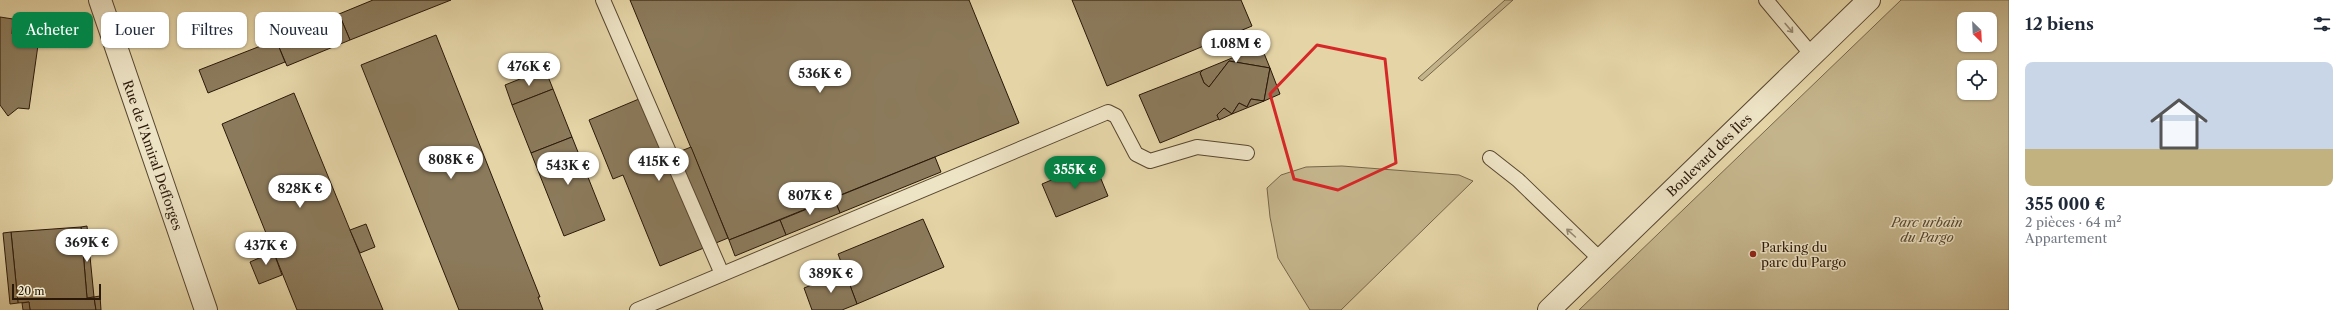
<!DOCTYPE html>
<html lang="fr">
<meta charset="utf-8">
<style>
:root{--surface:#fff;--page:#f6f6f7;--text:#1f2937;--muted:#747a83;--accent:#0b8043}
body{margin:0;font-family:"Libre Caslon Text",serif;background:var(--page);color:var(--text);height:100vh;display:flex;flex-direction:column;font-size:15px;white-space:nowrap}
*{box-sizing:border-box;margin:0}
p{font-size:13px;color:var(--muted)}
.icon{flex:none;width:22px;height:22px;fill:none;stroke:currentColor;stroke-width:2;stroke-linecap:round;stroke-linejoin:round}
.map{position:relative;flex:1;overflow:hidden}
.details{display:flex;flex-direction:column;background:var(--surface);width:340px}
.details>*{flex:none}
.guide{position:absolute;left:12px;top:12px;width:380px;height:36px;display:flex;gap:8px}
.needle{width:26px;rotate:156deg}
.fabs{position:absolute;left:1957px;top:12px;display:grid;gap:8px}
.fabs a{display:grid;place-items:center;width:40px;height:40px;border-radius:8px;background:var(--surface);box-shadow:0 1px 3px #0004;font-size:20px}
.scale{position:absolute;left:12px;bottom:10px;width:89px;box-sizing:border-box;padding-left:4px;border:2px solid #2a1809;border-top:0;font-size:11px;line-height:14px;white-space:nowrap;color:#2a1809;-webkit-text-stroke:3px #ede3c5;paint-order:stroke}
.price{position:absolute;translate:-50% -34px;padding:0 9px;border-radius:14px;background:#fff;color:#222;font-size:13px;line-height:26px;filter:drop-shadow(0 1px 2px #0008)}
.price::after{content:'';position:absolute;left:50%;top:24px;width:12px;height:9px;margin-left:-6px;background:inherit;clip-path:polygon(0 0,100% 0,50% 100%)}
.price.active{background:var(--accent);color:#fff}
ul{padding:0;list-style:none}
li{display:grid;align-content:center;gap:8px;height:212px;padding:0 16px}
li span{display:grid;place-items:center;height:124px;border-radius:8px;color:#555}
li>.icon{margin-inline-start:auto}
span .icon{width:72px;height:72px;fill:#fffc;stroke-width:1}
li b{font-size:17px}
h2{display:flex;justify-content:space-between;align-items:center;height:48px;padding:0 16px;font-size:17px}
.tag{padding:0 14px;border-radius:8px;background:var(--surface);box-shadow:0 1px 3px #0004;font-size:14px;line-height:36px}
.tag.active{background:var(--accent);color:#fff}
main{display:flex;flex:1;min-height:0}
.map>svg:first-child{display:block}
.green{fill:#c4b48b;stroke:#77664a;fill-rule:evenodd}
.building{fill:#8b7a5b;stroke:#2a1809}
.lines{fill:none;stroke-linecap:round;stroke-linejoin:round}
.service-casing{stroke:#584730;stroke-width:16}
.minor-casing{stroke:#584730;stroke-width:24}
.tertiary-casing{stroke:#584730;stroke-width:24}
.service{stroke:#ede3c5;stroke-width:14}
.minor{stroke:#ede3c5;stroke-width:22}
.tertiary{stroke:#ede3c5;stroke-width:22}
.oneway{stroke:#958870}
.marked{fill:none;stroke:#d62828;stroke-width:3;stroke-linejoin:round}
.poi-dot{fill:#8f2418;stroke:#ede3c5;stroke-width:1.5}
.labels{text-anchor:middle;dominant-baseline:central;stroke-width:3;stroke-linejoin:round;paint-order:stroke}
.street-label{font-size:13px;fill:#2a1809;stroke:#ede3c5}
.park-label{font-size:13px;font-style:italic;fill:#584730;stroke:#ede3c5}
.poi-label{font-size:13px;fill:#2a1809;stroke:#ede3c5;text-anchor:start}
</style>
<main>
<div class="map">
<svg width="2009" height="310" viewBox="0 0 2009 310">
<rect width="100%" height="100%" fill="#e4d4a6"/>
<filter id="stains"><feTurbulence type="fractalNoise" baseFrequency=".005" numOctaves="4"/><feColorMatrix values="0 0 0 0 .2 0 0 0 0 .09 0 0 0 0 .02 0 0 0 .5 -.17"/></filter>
<radialGradient id="worn" r=".72"><stop offset=".6" stop-color="#630" stop-opacity="0"/><stop offset="1" stop-color="#630" stop-opacity=".3"/></radialGradient>
<g class="green">
<polygon points="1505,0 1513,0 1422,81 1418,78"/>
<path d="M1901 0H2009V310H1579ZM1964 19H1990V45H1964ZM1964 67H1990V93H1964Z"/>
<polygon points="1342,166 1459,175 1473,181 1341,310 1310,310 1278,258 1270,217 1267,188 1281,175 1306,167"/>
</g>
<g class="building">
<polygon points="373,0 451,0 350,40 339,14"/>
<polygon points="630,0 969,0 1019,123 729,240"/>
<polygon points="1072,0 1241,0 1252,26 1107,86"/>
<polygon points="339,14 350,40 287,66 276,40"/>
<polygon points="0,17 13,19 12,34 39,38 29,109 18,108 8,116 0,105"/>
<polygon points="436,35 540,297 538,297 543,310 459,310 361,65"/>
<polygon points="276,40 285,62 208,93 199,70"/>
<polygon points="1261,46 1270,68 1229,61 1209,87 1204,83 1200,73 1203,70"/>
<polygon points="1229,61 1270,68 1264,101 1251,99 1247,107 1239,103 1232,114 1224,108 1217,115 1219,119 1160,143 1139,95 1203,70 1200,73 1204,83 1209,87"/>
<polygon points="1270,68 1280,94 1264,101"/>
<polygon points="545,69 553,89 512,105 505,85"/>
<polygon points="553,89 572,137 531,153 512,105"/>
<polygon points="294,93 350,230 383,310 297,310 222,124"/>
<polygon points="646,96 671,155 691,147 728,238 660,266 623,175 613,179 589,120"/>
<polygon points="1251,99 1264,101 1232,114 1239,103 1247,107"/>
<polygon points="1224,108 1232,114 1219,120 1217,115"/>
<polygon points="572,137 605,220 564,236 531,153"/>
<polygon points="935,157 941,172 840,213 834,198"/>
<polygon points="1094,162 1108,196 1056,217 1042,184"/>
<polygon points="834,198 840,213 786,235 780,220"/>
<polygon points="923,219 944,267 857,304 838,254"/>
<polygon points="780,220 786,235 735,256 729,240"/>
<polygon points="366,224 375,247 360,253 350,230"/>
<polygon points="87,226 94,297 87,298 81,227"/>
<polygon points="81,227 87,298 94,297 96,310 30,310 29,302 18,303 11,232"/>
<polygon points="11,232 18,303 10,304 3,233"/>
<polygon points="271,245 282,275 259,284 250,262 266,255 262,248"/>
<polygon points="845,272 857,304 842,310 812,310 804,288"/>
<polygon points="100,296 101,310 96,310 94,297"/>
<polygon points="29,302 30,310 23,310 22,303"/>
</g>
<g class="lines">
<g class="service-casing">
<g id="service">
<polyline points="603,0 722,274"/>
<polyline points="1766,0 1812,55"/>
<polyline points="1490,158 1518,180 1600,259"/>
<polyline points="637,310 1108,112 1116,116 1136,154 1150,161 1197,147 1247,153"/>
</g>
</g>
<g class="minor-casing">
<polyline id="minor" points="100,0 206,310"/>
</g>
<g class="tertiary-casing">
<polyline id="tertiary" points="1549,310 1869,0"/>
</g>
<use href="#service" class="service"/>
<use href="#minor" class="minor"/>
<use href="#tertiary" class="tertiary"/>
</g>
<defs><path id="oneway-shaft" d="M-6 0H5M1.5-3L5.5 0L1.5 3" fill="none" stroke-width="1.6" stroke-linecap="round" stroke-linejoin="round"/></defs>
<g class="oneway">
<use href="#oneway-shaft" transform="translate(1789 28) rotate(50)"/>
<use href="#oneway-shaft" transform="translate(1571 233) rotate(-138)"/>
</g>
<path class="marked" d="M1317 45 1385 59 1396 163 1338 190 1294 179 1270 94Z"/>
<circle class="poi-dot" cx="1753" cy="254" r="4"/>
<g class="labels">
<g class="street-label">
<text transform="translate(153 155) rotate(71)">Rue de l'Amiral Defforges</text>
<text transform="translate(1709 155) rotate(-44)">Boulevard des Îles</text>
</g>
<g class="park-label">
<text x="1927" y="222">Parc urbain<tspan x="1927" dy="15">du Pargo</tspan></text>
</g>
<g class="poi-label">
<text x="1761" y="247">Parking du<tspan x="1761" dy="15">parc du Pargo</tspan></text>
</g>
</g>
<rect width="100%" height="100%" filter="url(#stains)"/>
<rect width="100%" height="100%" fill="url(#worn)"/>
</svg>
<div class="fabs">
<a><svg class="needle" viewBox="-14 -14 28 28"><path d="M0-13l5 13h-10z" fill="#e53935"/><path d="M0 13l5-13h-10z" fill="#747a83"/></svg></a>
<a><svg class="icon" aria-label="locate" viewBox="0 0 24 24"><circle cx="12" cy="12" r="6"/><path d="M12 2v4M12 18v4M2 12h4M18 12h4"/></svg></a>
</div>
<div class="scale">20 m</div>
<b class="price" style="left:1236px;top:64px">1.08M €</b>
<b class="price" style="left:529px;top:87px">476K €</b>
<b class="price" style="left:820px;top:94px">536K €</b>
<b class="price" style="left:451px;top:180px">808K €</b>
<b class="price" style="left:659px;top:182px">415K €</b>
<b class="price" style="left:568px;top:186px">543K €</b>
<b class="price active" style="left:1075px;top:190px">355K €</b>
<b class="price" style="left:300px;top:209px">828K €</b>
<b class="price" style="left:810px;top:216px">807K €</b>
<b class="price" style="left:87px;top:263px">369K €</b>
<b class="price" style="left:266px;top:266px">437K €</b>
<b class="price" style="left:831px;top:294px">389K €</b>
<div class="guide">
<a class="tag active">Acheter</a>
<a class="tag">Louer</a>
<a class="tag">Filtres</a>
<a class="tag">Nouveau</a>
</div>
</div>
<section class="details">
<h2>12 biens<svg class="icon" aria-label="filters" viewBox="0 0 24 24"><path d="M4 7h16M4 17h16"/><circle cx="9" cy="7" r="2"/><circle cx="15" cy="17" r="2"/></svg></h2>
<ul>
<li><span style="background:linear-gradient(#c9d6e8 70%,#c2b280 0)"><svg class="icon" aria-label="home" viewBox="0 0 24 24"><path d="M3 11l9-7 9 7M6 9v11h12V9"/></svg></span><div><b>355 000 €</b><p>2 pièces · 64 m²</p><p>Appartement</p></div></li>
</ul>
</section>
</main>
